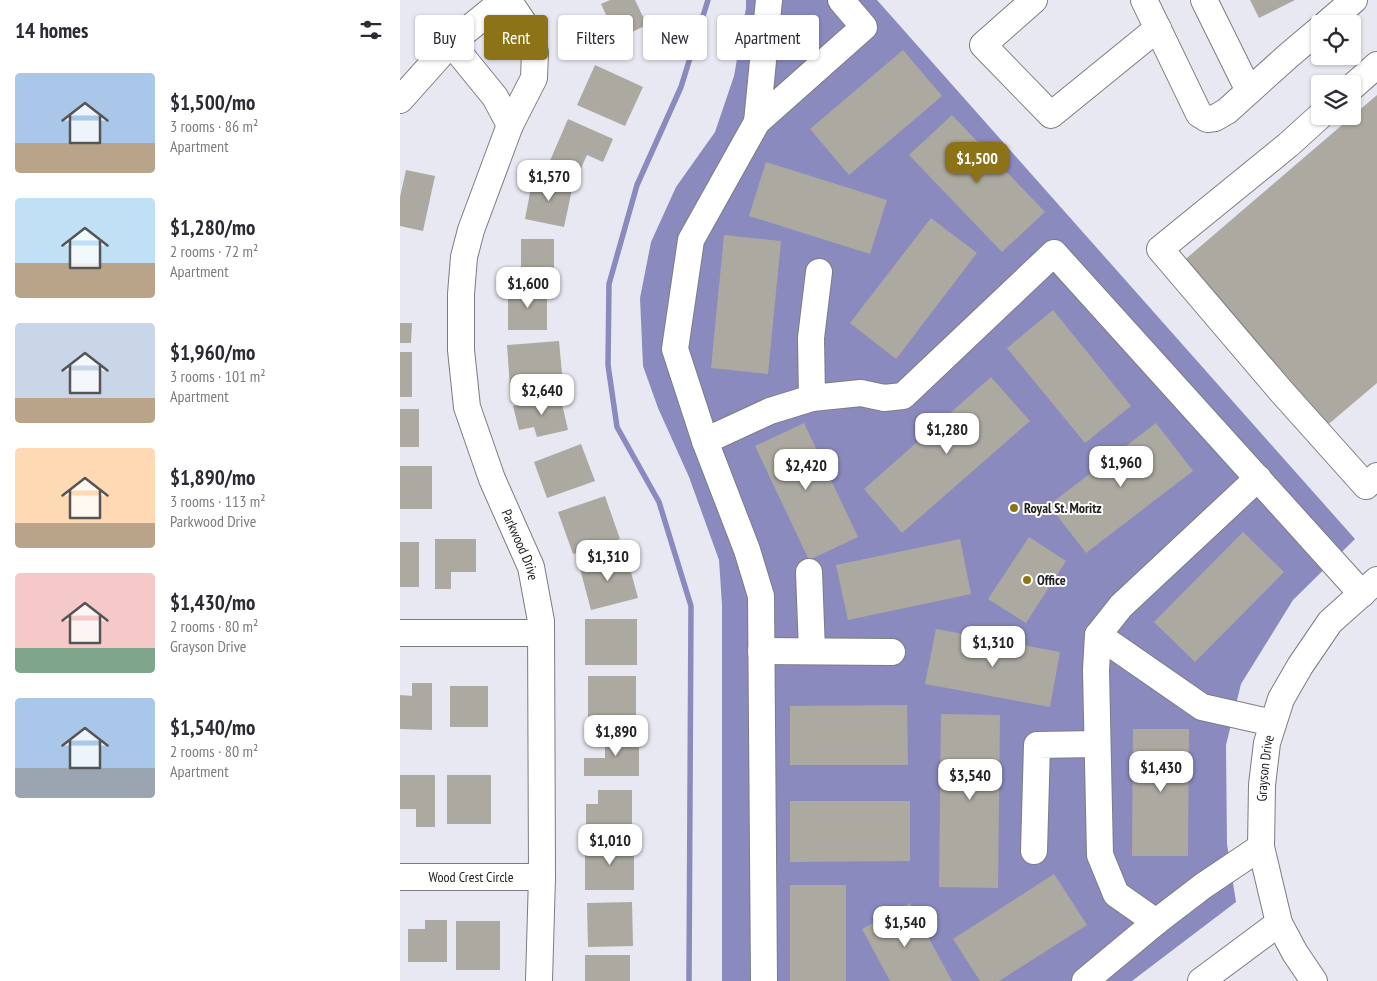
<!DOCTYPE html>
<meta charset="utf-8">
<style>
:root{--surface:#fff;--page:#f7f7f7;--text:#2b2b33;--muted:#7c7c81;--accent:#8c7317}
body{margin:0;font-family:"PT Sans Narrow",sans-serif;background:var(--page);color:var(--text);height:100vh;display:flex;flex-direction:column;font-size:19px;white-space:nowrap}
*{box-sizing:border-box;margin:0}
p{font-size:16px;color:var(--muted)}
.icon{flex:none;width:28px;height:28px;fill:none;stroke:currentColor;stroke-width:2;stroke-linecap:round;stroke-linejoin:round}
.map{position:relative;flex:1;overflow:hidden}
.panel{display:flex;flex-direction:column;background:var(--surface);width:400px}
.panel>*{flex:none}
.guide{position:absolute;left:15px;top:15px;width:475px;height:45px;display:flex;gap:10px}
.buttons{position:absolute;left:911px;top:15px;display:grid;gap:10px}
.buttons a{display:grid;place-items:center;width:50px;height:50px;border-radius:5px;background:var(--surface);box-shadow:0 1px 4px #0004;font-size:25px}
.price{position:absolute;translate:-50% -42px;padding:0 11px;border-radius:10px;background:#fff;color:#222;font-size:16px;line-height:32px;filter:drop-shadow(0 1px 2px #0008)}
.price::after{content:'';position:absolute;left:50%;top:30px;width:15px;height:11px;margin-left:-8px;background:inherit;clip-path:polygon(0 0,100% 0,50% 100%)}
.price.current{background:var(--accent);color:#fff}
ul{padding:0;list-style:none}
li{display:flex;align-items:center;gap:15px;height:125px;padding:0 15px}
li span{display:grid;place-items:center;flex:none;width:140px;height:100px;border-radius:5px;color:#555}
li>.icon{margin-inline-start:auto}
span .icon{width:60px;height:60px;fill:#fffc;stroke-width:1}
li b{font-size:21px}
h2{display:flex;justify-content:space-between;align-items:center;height:60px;padding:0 15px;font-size:21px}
.pill{padding:0 18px;border-radius:5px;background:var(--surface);box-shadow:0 1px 4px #0004;font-size:18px;line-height:45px}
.pill.current{background:var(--accent);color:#fff}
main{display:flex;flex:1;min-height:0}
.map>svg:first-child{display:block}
.water{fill:#8b8abf}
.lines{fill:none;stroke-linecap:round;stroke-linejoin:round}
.stream{stroke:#8b8abf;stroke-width:5.5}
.building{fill:#aca9a0}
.minor-casing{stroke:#7c7c85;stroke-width:28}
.minor{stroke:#fff;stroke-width:26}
.poi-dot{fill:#8c7317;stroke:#fff;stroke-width:2}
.labels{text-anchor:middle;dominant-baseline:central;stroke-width:4;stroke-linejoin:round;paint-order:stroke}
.poi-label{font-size:14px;font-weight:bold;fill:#1e1e21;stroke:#fff;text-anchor:start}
.street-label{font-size:14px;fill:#1e1e21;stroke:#fff}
</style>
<main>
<section class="panel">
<h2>14 homes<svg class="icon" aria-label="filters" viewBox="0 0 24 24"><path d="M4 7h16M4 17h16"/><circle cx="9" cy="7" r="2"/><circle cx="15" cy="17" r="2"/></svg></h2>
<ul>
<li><span style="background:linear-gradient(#a9c7e8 70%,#b9a48a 0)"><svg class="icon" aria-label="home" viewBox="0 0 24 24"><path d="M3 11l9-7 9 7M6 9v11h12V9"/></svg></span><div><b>$1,500/mo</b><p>3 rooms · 86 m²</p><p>Apartment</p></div></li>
<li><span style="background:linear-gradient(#bfe0f5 65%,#b9a48a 0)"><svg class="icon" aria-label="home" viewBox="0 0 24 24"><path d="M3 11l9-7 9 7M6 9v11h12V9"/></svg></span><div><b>$1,280/mo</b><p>2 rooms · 72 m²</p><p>Apartment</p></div></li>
<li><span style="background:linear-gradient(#c9d6e8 75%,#b9a48a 0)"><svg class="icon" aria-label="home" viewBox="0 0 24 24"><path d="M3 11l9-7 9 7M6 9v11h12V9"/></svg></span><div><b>$1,960/mo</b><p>3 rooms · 101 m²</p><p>Apartment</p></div></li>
<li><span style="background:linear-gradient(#ffd9b3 75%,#b9a48a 0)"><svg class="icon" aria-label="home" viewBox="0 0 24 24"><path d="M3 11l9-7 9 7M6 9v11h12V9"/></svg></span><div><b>$1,890/mo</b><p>3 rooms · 113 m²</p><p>Parkwood Drive</p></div></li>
<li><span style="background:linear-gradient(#f6c9c9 75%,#7fa58c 0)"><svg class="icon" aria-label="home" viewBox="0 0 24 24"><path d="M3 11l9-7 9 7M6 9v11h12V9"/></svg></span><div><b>$1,430/mo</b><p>2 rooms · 80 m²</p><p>Grayson Drive</p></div></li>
<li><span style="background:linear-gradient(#a9c7e8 70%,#9aa5b1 0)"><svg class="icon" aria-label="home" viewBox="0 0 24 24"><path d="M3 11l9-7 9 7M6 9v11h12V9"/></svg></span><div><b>$1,540/mo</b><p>2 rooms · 80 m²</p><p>Apartment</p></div></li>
</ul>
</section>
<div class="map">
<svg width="977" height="981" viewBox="0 0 977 981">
<rect width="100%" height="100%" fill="#e8e8f2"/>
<polygon class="water" points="346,0 477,0 955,539 893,600 841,684 826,745 827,844 836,902 732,981 322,981 322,605 319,560 289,477 258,408 243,366 240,298 251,242 276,187 315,132 334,76 346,8"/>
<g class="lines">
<polyline class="stream" points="289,981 291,606 259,502 217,427 208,365 209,284 237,185 281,87 308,0"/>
</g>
<g class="building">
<polygon points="210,0 235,0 247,25 217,39 201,4"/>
<polygon points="850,0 895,0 859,18"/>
<polygon points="503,50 542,96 449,175 410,129"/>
<polygon points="195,65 243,87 225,126 177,105"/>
<polygon points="977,95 977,383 924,428 781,263"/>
<polygon points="552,115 645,212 602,252 509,155"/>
<polygon points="168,119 213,139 203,162 187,155 178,175 149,163"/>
<polygon points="366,162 487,200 470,254 349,216"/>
<polygon points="6,170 35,176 23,231 0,226 0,197"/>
<polygon points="133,177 173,185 164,227 125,219"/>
<polygon points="531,218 577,253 496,359 450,323"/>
<polygon points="324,235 381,241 368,374 311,368"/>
<rect x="121" y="239" width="33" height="37"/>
<rect x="108" y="288" width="39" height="42"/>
<polygon points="653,310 731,406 685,443 607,348"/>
<polygon points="0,323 12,323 11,343 0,343"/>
<polygon points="159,341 163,384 110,388 107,345"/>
<rect x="0" y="352" width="12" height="45"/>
<polygon points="591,377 630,421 502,533 464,489"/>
<polygon points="160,395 168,430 137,437 134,427 119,430 113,406"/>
<rect x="0" y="409" width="19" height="38"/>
<polygon points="404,423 458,537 409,560 355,446"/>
<polygon points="756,423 793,471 686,553 649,505"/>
<polygon points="181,444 195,481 147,498 134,462"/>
<rect x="0" y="466" width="32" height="43"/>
<polygon points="205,496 220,539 173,554 158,512"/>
<polygon points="843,532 884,572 795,662 754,622"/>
<polygon points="629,537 666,561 626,623 588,599"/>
<polygon points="35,539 76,539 76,572 51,572 51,589 35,589"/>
<polygon points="560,539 571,594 448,620 436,565"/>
<rect x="0" y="542" width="19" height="45"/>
<polygon points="226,554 238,598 191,610 179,565"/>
<rect x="185" y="619" width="52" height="46"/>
<polygon points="536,629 660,652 650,707 525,684"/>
<rect x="188" y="676" width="48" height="45"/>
<polygon points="12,683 32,683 32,730 0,729 0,695 12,696"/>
<rect x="50" y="686" width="38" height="41"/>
<polygon points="507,705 508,765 390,765 390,706"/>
<polygon points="541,714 600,715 598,888 539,887"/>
<polygon points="733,729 789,729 788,856 732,856"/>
<polygon points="205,733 239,733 239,776 184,776 184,758 205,758"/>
<polygon points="0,775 35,775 35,827 16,827 16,809 0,809"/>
<rect x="47" y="775" width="44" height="49"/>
<polygon points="198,790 232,790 232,827 186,827 186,804 198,804"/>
<polygon points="390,801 510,801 510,861 390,862"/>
<rect x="185" y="842" width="49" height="48"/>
<polygon points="654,874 687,925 599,981 580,981 553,939"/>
<rect x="390" y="885" width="56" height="96"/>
<polygon points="232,902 233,946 188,947 187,903"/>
<polygon points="510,903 552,981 490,981 462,929"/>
<polygon points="25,920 47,920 47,962 8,962 8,929 25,929"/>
<rect x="56" y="921" width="44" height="49"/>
<rect x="185" y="955" width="45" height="26"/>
</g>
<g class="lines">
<g class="minor-casing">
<g id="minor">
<path id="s1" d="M108 0 123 22 135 52 134 78 110 125 71 230 64 257 61 294V350L67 407 92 479 131 567 141 621 142 877 139 981"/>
<polyline points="369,0 357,122 464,27 441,0"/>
<polyline points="634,0 583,45 651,115 758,28"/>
<polyline points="744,0 799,114 807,119 815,118 827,111 888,56 920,29"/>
<polyline points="804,0 849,91"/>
<polyline points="926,24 954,0"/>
<polyline points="51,43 95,97 110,125"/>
<polyline points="952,87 977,65"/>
<polyline points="0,100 51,43 104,0"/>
<polyline points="920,116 888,145 760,249 881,391 966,486 977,476"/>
<polyline points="357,122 291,240 275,349 305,441 347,550 361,596 364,981"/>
<polyline points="412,398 411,338 419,272"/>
<polyline points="305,441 370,411 412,398 461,393 484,398 503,396 654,253 962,594"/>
<polyline points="858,478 721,606 698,635 696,670 700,855 716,894 756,922 803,886 861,847"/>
<polyline points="409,572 412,651"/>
<polyline points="0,633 141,633"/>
<polyline points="698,635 802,707 873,723"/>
<polyline points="361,651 492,652"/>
<polyline points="634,851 637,745 697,744"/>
<path id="s2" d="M0 877H142"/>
<polyline points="685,981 756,922"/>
<polyline points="801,981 879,923"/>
<path id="s3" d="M914 981 895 953 879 923 861 847 862 785 867 743 881 699 900 666 930 622 977 580"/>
</g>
</g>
<use href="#minor" class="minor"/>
</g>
<g class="poi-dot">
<circle cx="614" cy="508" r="5"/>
<circle cx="627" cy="580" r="5"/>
</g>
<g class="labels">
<g class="poi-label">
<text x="624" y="508">Royal St. Moritz</text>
<text x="637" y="580">Office</text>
</g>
<g class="street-label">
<text stroke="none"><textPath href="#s1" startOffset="576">Parkwood Drive</textPath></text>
<text stroke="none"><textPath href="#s3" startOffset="225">Grayson Drive</textPath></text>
<text stroke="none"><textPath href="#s2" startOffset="71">Wood Crest Circle</textPath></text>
</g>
</g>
</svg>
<div class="buttons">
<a><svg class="icon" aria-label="locate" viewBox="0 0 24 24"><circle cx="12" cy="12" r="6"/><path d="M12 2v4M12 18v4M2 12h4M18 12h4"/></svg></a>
<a><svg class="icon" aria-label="layers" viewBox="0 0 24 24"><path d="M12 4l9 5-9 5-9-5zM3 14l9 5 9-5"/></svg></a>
</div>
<b class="price current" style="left:577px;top:184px">$1,500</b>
<b class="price" style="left:149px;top:202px">$1,570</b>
<b class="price" style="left:128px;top:309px">$1,600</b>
<b class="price" style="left:142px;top:416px">$2,640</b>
<b class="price" style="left:547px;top:455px">$1,280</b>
<b class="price" style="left:721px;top:488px">$1,960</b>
<b class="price" style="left:406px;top:491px">$2,420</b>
<b class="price" style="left:208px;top:582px">$1,310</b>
<b class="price" style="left:593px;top:668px">$1,310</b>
<b class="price" style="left:216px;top:757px">$1,890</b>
<b class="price" style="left:761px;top:793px">$1,430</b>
<b class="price" style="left:570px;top:801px">$3,540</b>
<b class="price" style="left:210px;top:866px">$1,010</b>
<b class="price" style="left:505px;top:948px">$1,540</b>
<div class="guide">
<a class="pill">Buy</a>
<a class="pill current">Rent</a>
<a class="pill">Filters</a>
<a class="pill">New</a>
<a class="pill">Apartment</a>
</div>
</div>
</main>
